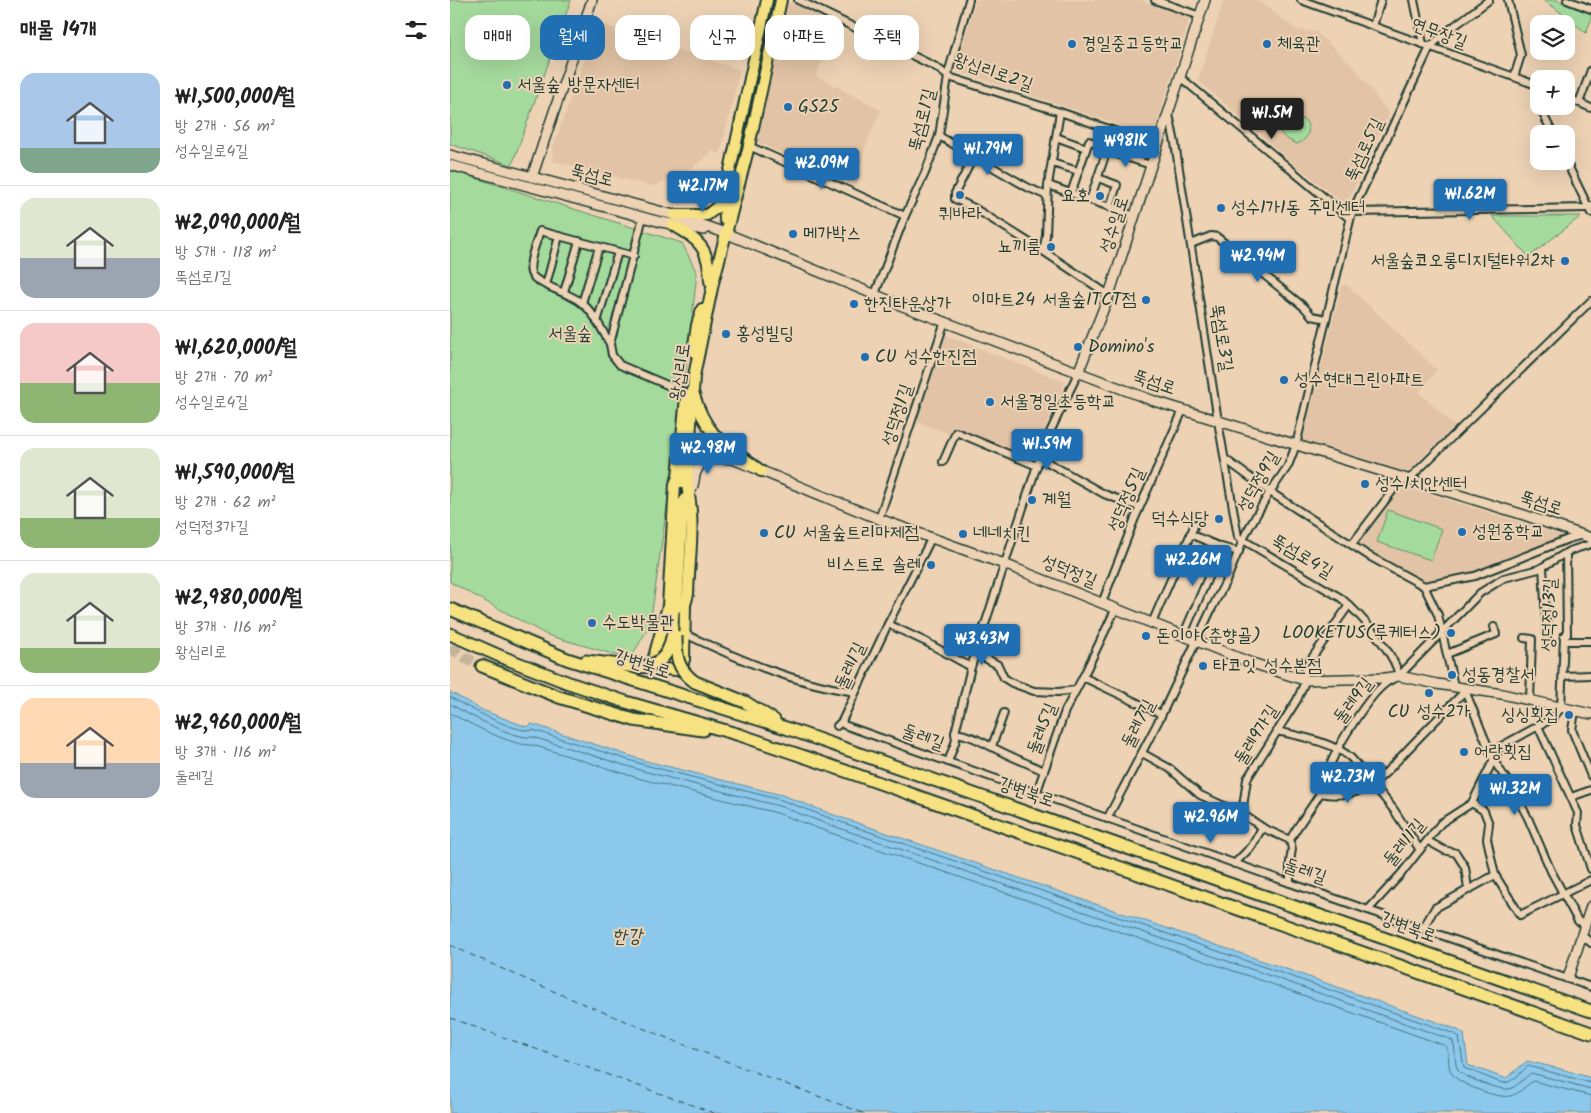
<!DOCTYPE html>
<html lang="ko">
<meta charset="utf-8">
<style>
:root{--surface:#fff;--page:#f6f6f6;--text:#222;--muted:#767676;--line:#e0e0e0;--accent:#1f6fb2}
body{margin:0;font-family:Kalam,"Poor Story",sans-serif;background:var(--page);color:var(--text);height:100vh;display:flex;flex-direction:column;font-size:19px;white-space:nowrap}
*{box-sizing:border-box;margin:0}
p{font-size:16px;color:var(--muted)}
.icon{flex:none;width:28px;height:28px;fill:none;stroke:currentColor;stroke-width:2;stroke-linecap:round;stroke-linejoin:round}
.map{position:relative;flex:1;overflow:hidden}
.details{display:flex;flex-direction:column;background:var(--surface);width:450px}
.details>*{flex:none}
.banner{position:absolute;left:15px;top:15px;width:475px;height:45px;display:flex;gap:10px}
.controls{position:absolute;left:1080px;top:15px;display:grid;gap:10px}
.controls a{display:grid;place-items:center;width:45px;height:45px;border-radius:10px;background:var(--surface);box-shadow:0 5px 20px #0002;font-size:25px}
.price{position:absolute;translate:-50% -42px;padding:0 11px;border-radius:5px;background:var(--accent);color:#fff;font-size:16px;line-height:32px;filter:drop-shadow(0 1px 2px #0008)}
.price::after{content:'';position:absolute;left:50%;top:30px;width:15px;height:11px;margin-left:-8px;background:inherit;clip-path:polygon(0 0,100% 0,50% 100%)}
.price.selected{background:#222;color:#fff}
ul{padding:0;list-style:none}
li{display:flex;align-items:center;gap:15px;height:125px;padding:0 20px}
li+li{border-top:1px solid var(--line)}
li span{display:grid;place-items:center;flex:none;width:140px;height:100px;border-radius:15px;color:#555}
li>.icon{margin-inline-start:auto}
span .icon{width:60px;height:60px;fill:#fffc;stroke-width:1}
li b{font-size:21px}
h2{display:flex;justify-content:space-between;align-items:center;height:60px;padding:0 20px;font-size:21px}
.chip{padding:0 18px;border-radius:15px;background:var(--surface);box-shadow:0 5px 20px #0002;font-size:18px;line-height:45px}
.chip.selected{background:var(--accent);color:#fff}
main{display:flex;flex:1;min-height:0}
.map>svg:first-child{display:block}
.built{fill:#e2c3a5}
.green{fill:#a5da9d;stroke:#628c68}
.water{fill:#8cc8ec;stroke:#6090a2}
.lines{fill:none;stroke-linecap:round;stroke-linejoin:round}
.shore{stroke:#4b757e;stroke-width:1}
.ferry{stroke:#2a4b46;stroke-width:1;stroke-dasharray:6 5;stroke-linecap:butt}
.trunk-tunnel{stroke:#c4b49a;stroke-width:11;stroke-dasharray:11 5.5;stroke-linecap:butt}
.minor-casing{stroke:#1f3d34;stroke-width:10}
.tertiary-casing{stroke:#1f3d34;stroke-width:12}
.secondary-casing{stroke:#1f3d34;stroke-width:12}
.primary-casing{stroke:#1f3d34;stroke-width:14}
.trunk-casing{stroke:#1f3d34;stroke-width:15}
.minor{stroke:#edd2b4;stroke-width:6}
.tertiary{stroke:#edd2b4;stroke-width:9}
.secondary{stroke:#edd2b4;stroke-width:9}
.primary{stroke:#f6e281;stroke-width:10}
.trunk{stroke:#f6e281;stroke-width:11}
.trunk-bridge-casing{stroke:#1f3d34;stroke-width:15;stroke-linecap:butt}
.trunk-bridge{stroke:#f6e281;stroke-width:11}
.poi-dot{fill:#1f6fb2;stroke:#edd2b4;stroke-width:2}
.labels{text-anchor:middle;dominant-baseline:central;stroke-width:4;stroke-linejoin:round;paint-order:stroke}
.street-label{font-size:18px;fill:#1f3d34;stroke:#edd2b4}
.poi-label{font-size:18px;fill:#1f3d34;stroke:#edd2b4;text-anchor:start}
.park-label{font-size:18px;fill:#264539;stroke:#edd2b4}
.water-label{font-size:19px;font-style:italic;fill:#2a4b46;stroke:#edd2b4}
</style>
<main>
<section class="details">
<h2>매물 14개<svg class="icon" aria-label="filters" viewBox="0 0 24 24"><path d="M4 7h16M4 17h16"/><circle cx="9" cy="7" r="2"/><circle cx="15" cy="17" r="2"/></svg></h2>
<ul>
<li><span style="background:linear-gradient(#a9c7e8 75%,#7fa58c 0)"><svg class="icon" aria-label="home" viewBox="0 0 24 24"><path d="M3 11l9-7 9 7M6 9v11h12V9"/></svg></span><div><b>₩1,500,000/월</b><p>방 2개 · 56 m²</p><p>성수일로4길</p></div></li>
<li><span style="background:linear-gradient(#dfe7d0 60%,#9aa5b1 0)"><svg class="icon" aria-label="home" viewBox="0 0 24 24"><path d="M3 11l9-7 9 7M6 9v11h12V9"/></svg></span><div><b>₩2,090,000/월</b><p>방 5개 · 118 m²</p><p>뚝섬로1길</p></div></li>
<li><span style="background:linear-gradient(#f6c9c9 60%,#8fb573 0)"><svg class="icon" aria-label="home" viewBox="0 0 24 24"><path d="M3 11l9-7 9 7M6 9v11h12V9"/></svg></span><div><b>₩1,620,000/월</b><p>방 2개 · 70 m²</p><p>성수일로4길</p></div></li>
<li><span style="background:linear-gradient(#dfe7d0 70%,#8fb573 0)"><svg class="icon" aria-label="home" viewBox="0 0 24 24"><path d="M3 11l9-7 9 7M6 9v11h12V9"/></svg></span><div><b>₩1,590,000/월</b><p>방 2개 · 62 m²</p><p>성덕정3가길</p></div></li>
<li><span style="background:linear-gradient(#dfe7d0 75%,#8fb573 0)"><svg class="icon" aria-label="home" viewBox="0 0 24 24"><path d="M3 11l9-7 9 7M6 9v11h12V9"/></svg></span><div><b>₩2,980,000/월</b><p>방 3개 · 116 m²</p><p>왕십리로</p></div></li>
<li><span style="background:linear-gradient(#ffd9b3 65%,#9aa5b1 0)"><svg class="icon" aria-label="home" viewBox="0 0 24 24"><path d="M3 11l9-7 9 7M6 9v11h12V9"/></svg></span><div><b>₩2,960,000/월</b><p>방 3개 · 116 m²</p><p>둘레길</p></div></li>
</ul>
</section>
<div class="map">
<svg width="1141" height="1113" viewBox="0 0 1141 1113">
<rect width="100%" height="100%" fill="#edd2b4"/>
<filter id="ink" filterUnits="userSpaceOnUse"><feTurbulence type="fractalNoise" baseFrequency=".02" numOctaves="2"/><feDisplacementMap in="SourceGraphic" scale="10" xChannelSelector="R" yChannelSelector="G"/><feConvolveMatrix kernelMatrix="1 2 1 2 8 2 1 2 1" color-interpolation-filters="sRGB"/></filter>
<g filter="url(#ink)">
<g class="built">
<polygon points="526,0 690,0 740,17 703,136 505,70"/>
<polygon points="774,0 807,0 847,30 866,32 905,68 939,114 896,205 843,163 748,80"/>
<polygon points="335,3 346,3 386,23 366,76 431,110 419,137 411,162 408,183 405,186 305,141"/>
<polygon points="148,23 290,70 270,154 262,151 244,166 227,177 201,186 103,161 102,150"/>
<polygon points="892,285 897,285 987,370 969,392 1005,426 957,472 853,440"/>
<polygon points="496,335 615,382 582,459 503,427 500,434 467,422"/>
<polygon points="957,487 1114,536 1043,567 1017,574 975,581 906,542 948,490"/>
</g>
<g class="green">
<polygon points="0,0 121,0 62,165 0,144"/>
<polygon points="1093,0 1107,0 1141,13 1141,20 1136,33 1105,8"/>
<path d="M834 115 855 120C862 130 858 140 847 144 836 139 827 134 827 121Z"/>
<polygon points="0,170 232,243 247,273 234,386 200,625 180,659 97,635 0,582"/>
<polygon points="1042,216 1131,216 1079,257"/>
<polygon points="938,510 992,529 981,560 927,542"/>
</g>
<polygon class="water" points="0,692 32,710 77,727 82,724 196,761 332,795 384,815 822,964 1006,1029 1014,1034 1018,1065 1054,1078 1058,1077 1077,1061 1115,1070 1141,1078 1141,1113 0,1113"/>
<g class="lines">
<g class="shore">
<path d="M0 697C17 707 66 734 83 730L195 765 331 800 382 819 820 969 1005 1034 1009 1037 1014 1068 1052 1083C1063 1083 1071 1072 1078 1066L1141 1083"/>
<path d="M0 704C17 714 65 740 83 737L193 771 329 806 380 825 818 975 1002 1040C1007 1049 1003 1061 1008 1070 1012 1077 1051 1091 1059 1089 1067 1087 1074 1078 1081 1073L1141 1089"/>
<path d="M0 713C19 723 63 747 83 745L191 779 327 813 378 832 816 982 996 1046C1000 1054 997 1064 1001 1072 1006 1084 1048 1099 1060 1096 1069 1094 1075 1086 1083 1081L1141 1096"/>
</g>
<g class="ferry">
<path d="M0 945C135 1008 274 1061 413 1113"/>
<polyline points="0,1018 264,1113"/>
</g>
<polyline class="trunk-tunnel" points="0,647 13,657 32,666"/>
<g class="minor-casing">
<g id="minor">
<polyline points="348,0 486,67 499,77 610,112 708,146"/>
<polyline points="705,0 750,16"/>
<polyline points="851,0 1089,86"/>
<polyline points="964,0 973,44"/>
<polyline points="1058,0 1071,55 1064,77"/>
<polyline points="1117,0 1141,9"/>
<polyline points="923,26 931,0"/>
<polyline points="730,77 900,219"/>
<polyline points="1116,97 1141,108"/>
<polyline points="1129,103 1141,70"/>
<polyline points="1095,106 1092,112 1103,134"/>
<polyline points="610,112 598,185 596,236 593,251 659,295"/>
<path d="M719 114 725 143 768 421 788 537 891 598C909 613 945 653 949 676"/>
<polyline points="489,136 577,187 597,196"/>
<polyline points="606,137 636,148"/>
<polyline points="299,146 455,216"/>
<polyline points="654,146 660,130"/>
<polyline points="657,151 701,165"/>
<polyline points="524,156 505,193 505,199 524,208 593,251"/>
<polyline points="1116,161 1141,213"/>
<polyline points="602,163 628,171"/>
<polyline points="648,178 667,185 660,207"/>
<polyline points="598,185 685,216"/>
<polyline points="621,193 639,141 658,147 640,200"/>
<polyline points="902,212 1138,208 1141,206"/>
<polyline points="193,217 160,344 162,355 170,365 236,393"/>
<polyline points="741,244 761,236 767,237 854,307 862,316 872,318"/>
<polyline points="96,285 109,236"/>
<polyline points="114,292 129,241"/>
<polyline points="425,294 455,216 475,173 489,136 499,70 519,0"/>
<polyline points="132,303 149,247"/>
<polyline points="147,322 168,252"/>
<path d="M160 344C151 329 144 311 129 301 118 293 87 284 82 275 76 266 87 241 90 231L184 256"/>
<polyline points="590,458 654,494 689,507"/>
<polyline points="775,459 820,492 919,556 974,586 1025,576 1118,539 1133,535"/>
<polyline points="493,462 506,432 587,466"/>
<polyline points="429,519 495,321"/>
<polyline points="740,534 771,547 789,552"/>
<polyline points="902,544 947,485 958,480 1141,301"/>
<polyline points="1093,567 1097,637"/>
<polyline points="974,586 988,615 1004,686"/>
<polyline points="652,603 685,518 733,410"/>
<polyline points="702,623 745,524"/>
<polyline points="438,624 476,642 521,667"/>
<path d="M233 633C290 660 343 683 405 692"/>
<polyline points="733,636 771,547"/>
<polyline points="1074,638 1082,639 1080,700"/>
<polyline points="1114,641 1141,641"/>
<polyline points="525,654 535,658 548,665 554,678 562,683 584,691 608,692 626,690"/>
<polyline points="997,654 1046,634 1044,627"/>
<polyline points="1113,676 1141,675"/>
<polyline points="633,677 711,714"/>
<polyline points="1014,688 1044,761 1062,788 1078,818 1101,871 1128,921 1135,924"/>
<polyline points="1125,711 1122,730 1141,776"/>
<polyline points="392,721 394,725 840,883 1141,987"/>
<polyline points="387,726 392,721 438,624 481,539"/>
<polyline points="1088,726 1128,813 1127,825 1141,869"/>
<path d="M827 731C849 736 882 742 900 757 907 764 913 773 919 782L923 784 944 810 970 850"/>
<path d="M505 733C522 735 535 744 550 751 564 758 579 764 594 771"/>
<polyline points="542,746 554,713"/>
<polyline points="692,753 719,768 750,795 792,814 815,829 840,840"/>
<polyline points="498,762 506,740 505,733 521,667 593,447 628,373"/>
<path d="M870 793C916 802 933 775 961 746 979 727 997 709 1015 691"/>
<polyline points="586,794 615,711 635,673 666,608"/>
<polyline points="1121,797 1141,790"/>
<polyline points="1022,803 1034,811 1039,824 1037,839 1045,875"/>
<polyline points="792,814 797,779 847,700 854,684 854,672 857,665 899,605"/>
<polyline points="657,819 710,718 762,608 777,579 796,533 818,495 838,466 846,445 902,212 980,47 995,33 1039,0"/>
<polyline points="978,841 994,850 1006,853 1015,867 1018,889"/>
<polyline points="784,864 802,846 812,828"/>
<path d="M840 883V862L842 849 840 840C848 824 860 811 869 795 874 786 876 776 880 766 887 746 919 695 936 683 940 680 945 678 949 676L1030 593 1054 578 1089 569 1119 551 1141 544"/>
<polyline points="918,910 951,874 991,823 1022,803 1050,747 1103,718 1111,708 1114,636 1117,635 1116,553"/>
<polyline points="973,928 985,908 1045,875 1070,915 1141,880"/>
<polyline points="1132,935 1141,943"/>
</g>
</g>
<g class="tertiary-casing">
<g id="tertiary">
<polyline points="93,144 142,0"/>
<polyline points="628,373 659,295 755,0"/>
<polyline points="236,440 429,519 554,564 799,662 854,680 935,678 949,676 987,684 1052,694 1141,714"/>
<polyline points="1118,978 1141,906"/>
</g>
</g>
<g class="secondary-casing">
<g id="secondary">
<polyline points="0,155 224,215 275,233 450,305 704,401 1074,515 1141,538"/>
<polyline points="0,165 211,222 254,230"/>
<polyline points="82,177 93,144"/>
<path d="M239 494C245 486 243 480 246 472 253 455 269 458 284 459"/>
</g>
</g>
<g class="primary-casing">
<g id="primary">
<polyline points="224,215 257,215 271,204 274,198"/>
<polyline points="275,220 274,198 317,0"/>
<path d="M223 225C250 240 259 249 260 281"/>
<polyline points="243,351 247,325 252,309"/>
<path d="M244 395C258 440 276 444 311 471"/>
<path d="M228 477 225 484 218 606 204 657 209 666 214 669 227 670 232 667 234 659 235 605 238 594C239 559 246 521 237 486L244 376 263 283 299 146 331 0"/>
<polyline points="230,482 228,477 236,397"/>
<polyline points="227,607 233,503 239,494"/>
<polyline points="222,635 224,602"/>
</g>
</g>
<g class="trunk-casing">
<g id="trunk">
<polyline points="0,609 117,659 336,728 1141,1011"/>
<polyline points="0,634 52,657 119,683 176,702 290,735 364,760 1141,1033"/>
<polyline points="136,661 188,667"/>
<polyline points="32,666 109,697 184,720 253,730"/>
<polyline points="295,702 324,720"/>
</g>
</g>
<use href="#minor" class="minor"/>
<use href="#tertiary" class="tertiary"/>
<use href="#secondary" class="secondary"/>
<use href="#primary" class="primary"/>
<use href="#trunk" class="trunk"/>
<g class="trunk-bridge-casing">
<g id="trunk-bridge">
<path d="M226 636C226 657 227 669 245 682L295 702"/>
<path d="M188 667C208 667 219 656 222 637"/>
</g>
</g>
<use href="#trunk-bridge" class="trunk-bridge"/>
</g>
</g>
<g class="poi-dot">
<circle cx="622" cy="44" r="5"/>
<circle cx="817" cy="44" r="5"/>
<circle cx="57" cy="85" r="5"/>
<circle cx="338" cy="107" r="5"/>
<circle cx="510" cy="195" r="5"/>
<circle cx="650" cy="196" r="5"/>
<circle cx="771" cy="208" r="5"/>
<circle cx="343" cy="234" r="5"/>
<circle cx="601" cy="247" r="5"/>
<circle cx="1115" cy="261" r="5"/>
<circle cx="696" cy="300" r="5"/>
<circle cx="404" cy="304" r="5"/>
<circle cx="276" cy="334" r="5"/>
<circle cx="628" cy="347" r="5"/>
<circle cx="415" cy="357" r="5"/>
<circle cx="834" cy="380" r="5"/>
<circle cx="540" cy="402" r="5"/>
<circle cx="915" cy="484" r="5"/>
<circle cx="582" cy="500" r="5"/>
<circle cx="769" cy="519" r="5"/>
<circle cx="1012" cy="532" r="5"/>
<circle cx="314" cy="533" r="5"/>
<circle cx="513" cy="534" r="5"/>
<circle cx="481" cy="565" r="5"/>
<circle cx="142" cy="623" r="5"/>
<circle cx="1001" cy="633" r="5"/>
<circle cx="696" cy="636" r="5"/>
<circle cx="753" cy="666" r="5"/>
<circle cx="1002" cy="675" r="5"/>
<circle cx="979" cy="693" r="5"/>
<circle cx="1119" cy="715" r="5"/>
<circle cx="1014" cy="752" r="5"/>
</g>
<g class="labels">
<g class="street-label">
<text transform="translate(989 34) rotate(20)">연무장길</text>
<text transform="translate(543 73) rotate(19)">왕십리로2길</text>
<text transform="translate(473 120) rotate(-76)">뚝섬로1길</text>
<text transform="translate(915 150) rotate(-65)">뚝섬로5길</text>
<text transform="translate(142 176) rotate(15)">뚝섬로</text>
<text transform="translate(665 225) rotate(-72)">성수일로</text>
<text transform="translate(771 338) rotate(81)">뚝섬로3길</text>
<text transform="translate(231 372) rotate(-82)">왕십리로</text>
<text transform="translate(704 383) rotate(19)">뚝섬로</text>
<text transform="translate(448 415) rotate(-72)">성덕정1길</text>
<text transform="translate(809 482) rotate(-60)">성덕정9길</text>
<text transform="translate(677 500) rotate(-67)">성덕정5길</text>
<text transform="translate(1091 504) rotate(18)">뚝섬로</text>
<text transform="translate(852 557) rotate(31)">뚝섬로4길</text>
<text transform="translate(619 572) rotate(22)">성덕정길</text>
<text transform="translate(1100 615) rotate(-88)">성덕정13길</text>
<text transform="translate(192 665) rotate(18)">강변북로</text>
<text transform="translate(401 666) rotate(-65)">둘레1길</text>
<text transform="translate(904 701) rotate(-53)">둘레9길</text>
<text transform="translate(689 724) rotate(-63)">둘레7길</text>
<text transform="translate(593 729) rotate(-69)">둘레5길</text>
<text transform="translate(807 735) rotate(-58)">둘레9가길</text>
<text transform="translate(473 738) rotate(20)">둘레길</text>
<text transform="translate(576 793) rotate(19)">강변북로</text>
<text transform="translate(955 843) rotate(-51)">둘레11길</text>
<text transform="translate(855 872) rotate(19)">둘레길</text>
<text transform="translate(958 928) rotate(20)">강변북로</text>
</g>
<g class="poi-label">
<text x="632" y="44">경일중고등학교</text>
<text x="827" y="44">체육관</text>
<text x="67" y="85">서울숲 방문자센터</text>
<text x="348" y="107">GS25</text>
<text x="640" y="196" text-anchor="end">요호</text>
<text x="781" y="208">성수1가1동 주민센터</text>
<text x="510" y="214" text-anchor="middle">퀴바라</text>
<text x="353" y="234">메가박스</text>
<text x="591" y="247" text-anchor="end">뇨끼룸</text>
<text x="1105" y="261" text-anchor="end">서울숲코오롱디지털타워2차</text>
<text x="686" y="300" text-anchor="end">이마트24 서울숲ITCT점</text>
<text x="414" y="304">한진타운상가</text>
<text x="286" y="334">홍성빌딩</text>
<text x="638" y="347">Domino's</text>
<text x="425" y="357">CU 성수한진점</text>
<text x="844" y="380">성수현대그린아파트</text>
<text x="550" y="402">서울경일초등학교</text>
<text x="925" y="484">성수1치안센터</text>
<text x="592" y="500">계월</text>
<text x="759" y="519" text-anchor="end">덕수식당</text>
<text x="1022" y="532">성원중학교</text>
<text x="324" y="533">CU 서울숲트리마제점</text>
<text x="523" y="534">네네치킨</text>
<text x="471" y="565" text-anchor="end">비스트로 솔레</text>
<text x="152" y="623">수도박물관</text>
<text x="991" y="633" text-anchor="end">LOOKETUS(루케터스)</text>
<text x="706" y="636">돈이야(춘향골)</text>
<text x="763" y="666">타코잇 성수본점</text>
<text x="1012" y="675">성동경찰서</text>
<text x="979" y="712" text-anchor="middle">CU 성수2가</text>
<text x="1109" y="715" text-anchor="end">싱싱횟집</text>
<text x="1024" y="752">어랑횟집</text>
</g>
<g class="park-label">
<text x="120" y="334">서울숲</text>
</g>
<g class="water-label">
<text x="177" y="937">한강</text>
</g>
</g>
</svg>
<div class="controls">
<a><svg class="icon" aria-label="layers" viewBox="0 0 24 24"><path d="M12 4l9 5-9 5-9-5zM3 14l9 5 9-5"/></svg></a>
<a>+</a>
<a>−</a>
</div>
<b class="price selected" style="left:822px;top:140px">₩1.5M</b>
<b class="price" style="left:676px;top:168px">₩981K</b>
<b class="price" style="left:538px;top:176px">₩1.79M</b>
<b class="price" style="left:372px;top:190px">₩2.09M</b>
<b class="price" style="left:253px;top:213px">₩2.17M</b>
<b class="price" style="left:1020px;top:221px">₩1.62M</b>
<b class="price" style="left:808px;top:283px">₩2.94M</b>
<b class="price" style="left:597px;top:471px">₩1.59M</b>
<b class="price" style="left:258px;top:475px">₩2.98M</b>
<b class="price" style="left:743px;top:587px">₩2.26M</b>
<b class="price" style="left:532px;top:666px">₩3.43M</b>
<b class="price" style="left:898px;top:804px">₩2.73M</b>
<b class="price" style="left:1065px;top:816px">₩1.32M</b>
<b class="price" style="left:761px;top:844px">₩2.96M</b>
<div class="banner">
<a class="chip">매매</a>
<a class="chip selected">월세</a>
<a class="chip">필터</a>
<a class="chip">신규</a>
<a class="chip">아파트</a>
<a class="chip">주택</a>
</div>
</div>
</main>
